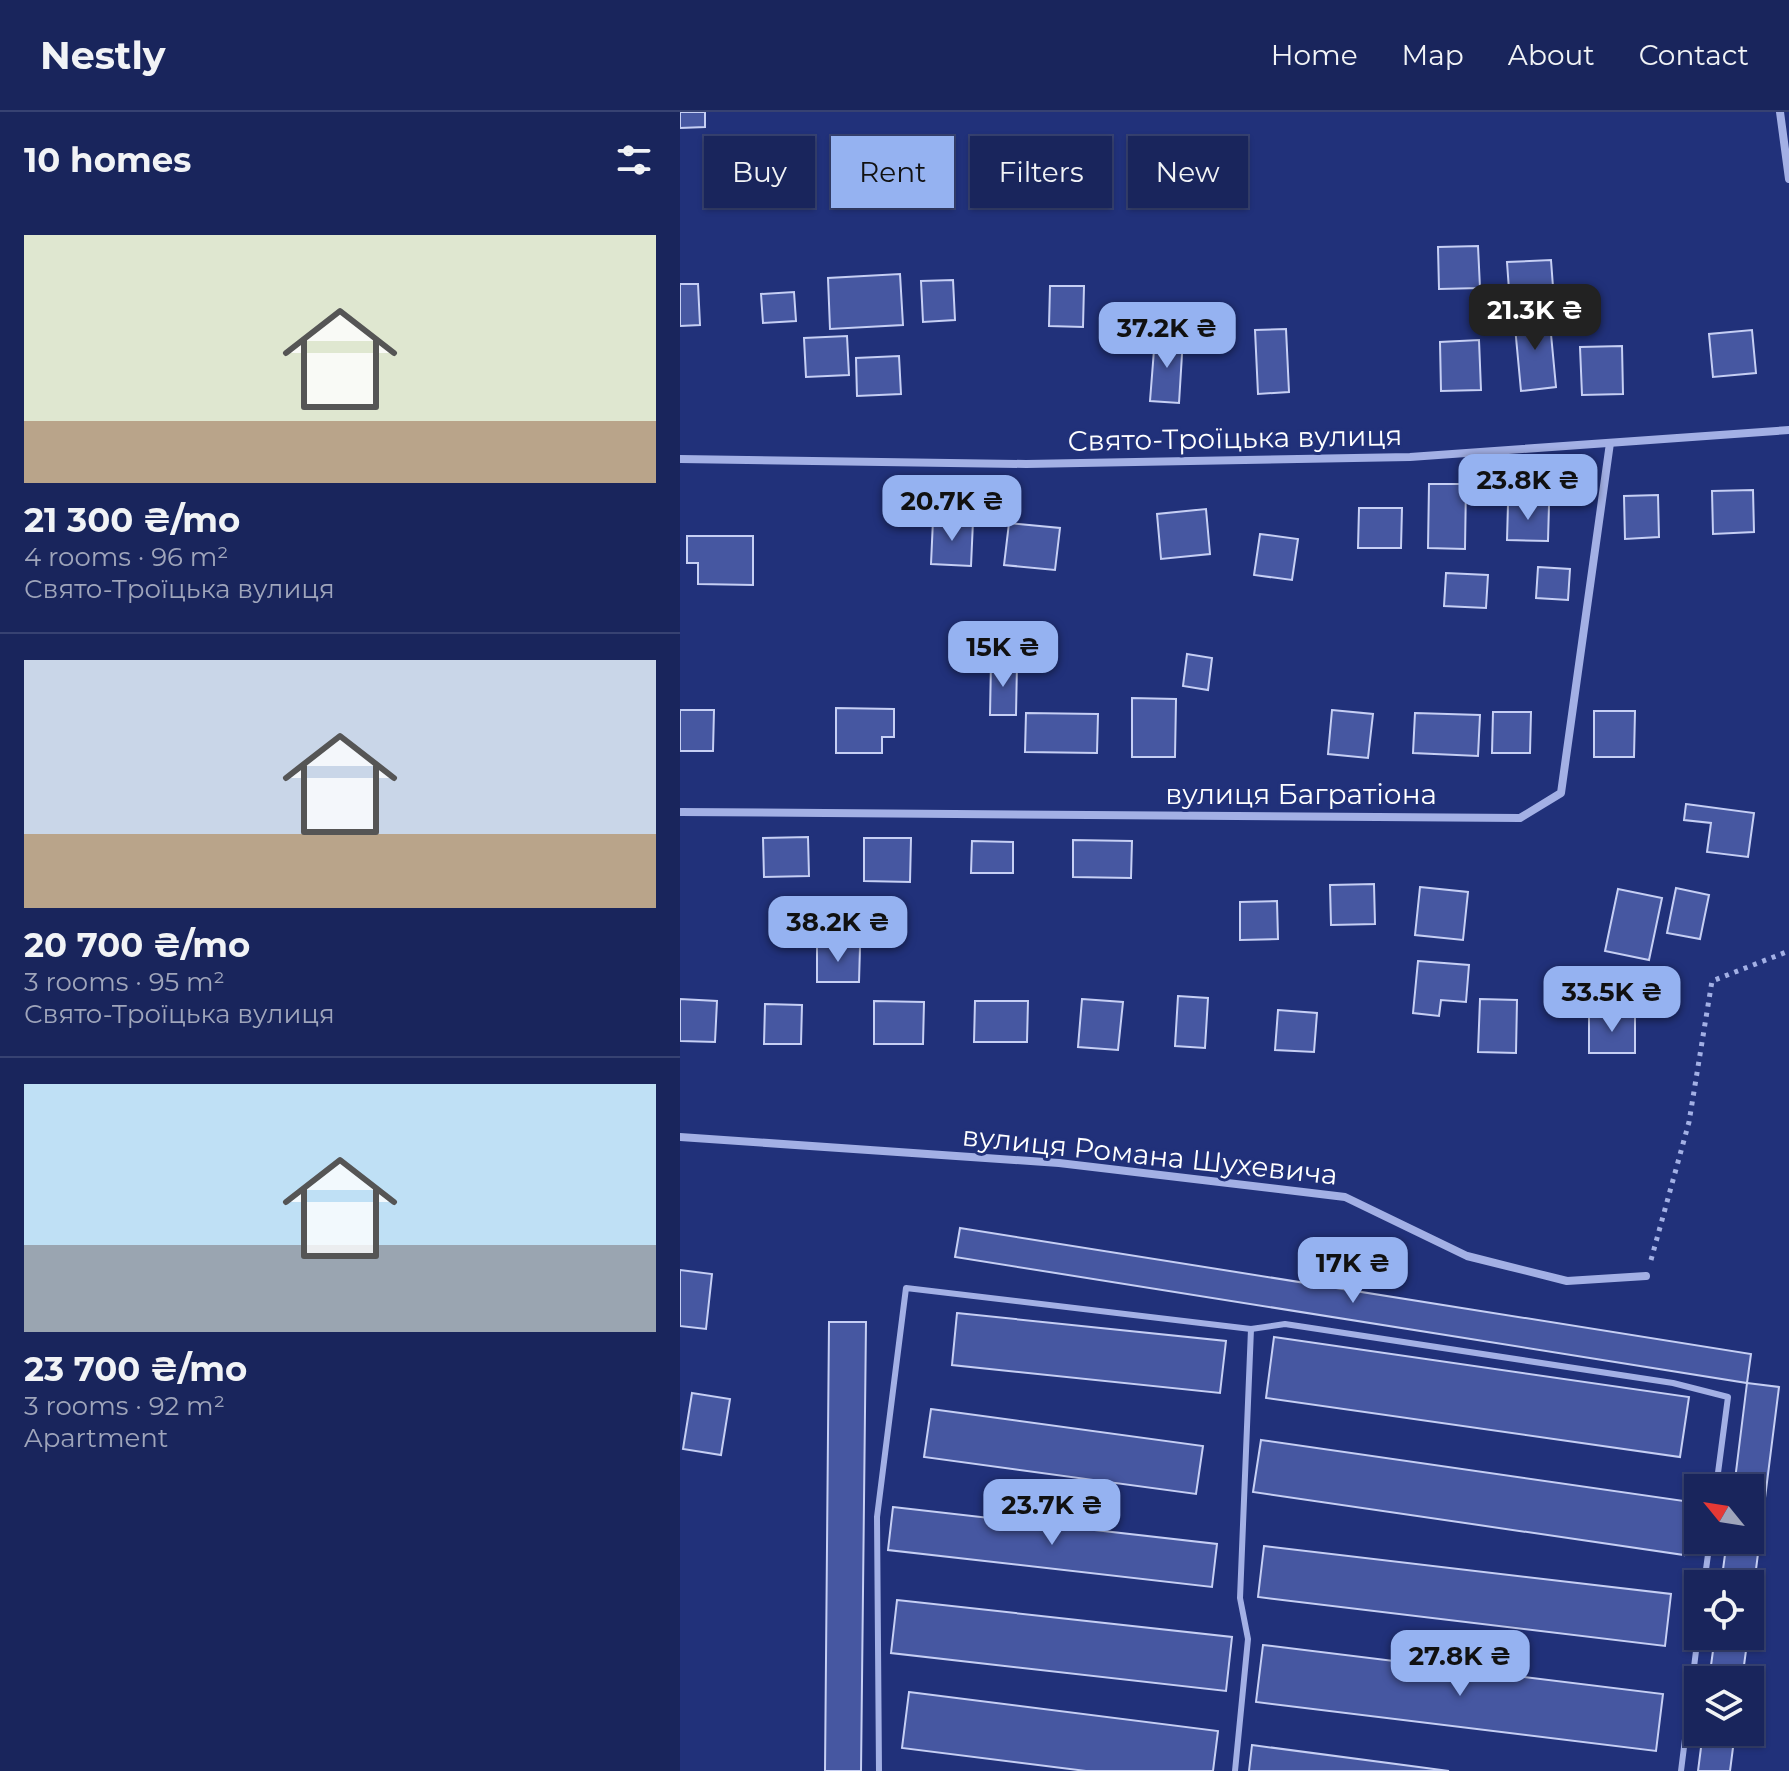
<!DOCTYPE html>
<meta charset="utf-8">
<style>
:root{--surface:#19255c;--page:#222d62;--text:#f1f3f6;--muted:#9fa5bb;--line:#374272;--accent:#95b2f1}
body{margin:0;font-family:Montserrat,sans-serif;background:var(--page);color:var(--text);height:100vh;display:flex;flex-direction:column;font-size:30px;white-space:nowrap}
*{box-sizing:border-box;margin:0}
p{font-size:26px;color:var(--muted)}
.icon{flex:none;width:44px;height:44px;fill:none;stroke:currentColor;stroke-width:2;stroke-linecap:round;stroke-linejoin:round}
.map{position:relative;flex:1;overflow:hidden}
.sheet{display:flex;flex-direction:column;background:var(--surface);width:680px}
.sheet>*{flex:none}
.guide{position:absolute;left:24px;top:24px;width:760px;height:72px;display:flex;gap:16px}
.needle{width:52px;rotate:300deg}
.tools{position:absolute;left:1004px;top:1362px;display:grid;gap:16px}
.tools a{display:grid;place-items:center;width:80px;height:80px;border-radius:0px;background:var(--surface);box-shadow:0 2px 6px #0004,0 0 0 2px var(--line);font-size:40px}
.price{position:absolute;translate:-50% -68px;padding:0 18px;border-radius:16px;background:var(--accent);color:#111;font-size:26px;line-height:52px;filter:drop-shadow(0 2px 4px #0008)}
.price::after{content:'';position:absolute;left:50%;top:48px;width:24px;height:18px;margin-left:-12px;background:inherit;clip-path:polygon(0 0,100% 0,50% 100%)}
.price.active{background:#222;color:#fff}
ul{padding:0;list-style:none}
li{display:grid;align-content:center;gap:16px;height:424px;padding:0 24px}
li+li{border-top:2px solid var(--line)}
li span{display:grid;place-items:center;height:248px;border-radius:0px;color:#555}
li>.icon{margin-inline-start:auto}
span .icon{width:144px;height:144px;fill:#fffc;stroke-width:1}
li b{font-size:34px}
h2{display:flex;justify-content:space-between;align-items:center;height:96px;padding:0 24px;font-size:34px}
.chip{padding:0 28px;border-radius:0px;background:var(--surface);box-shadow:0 2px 6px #0004,0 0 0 2px var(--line);font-size:28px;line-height:72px}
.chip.active{background:var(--accent);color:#111}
header{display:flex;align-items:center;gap:48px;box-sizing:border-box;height:112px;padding:0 40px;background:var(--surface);border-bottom:2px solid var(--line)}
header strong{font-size:38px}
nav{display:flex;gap:44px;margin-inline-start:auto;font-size:28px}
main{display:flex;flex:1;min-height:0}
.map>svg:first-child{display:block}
.building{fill:#4657a1;stroke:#c6cff4;stroke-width:2}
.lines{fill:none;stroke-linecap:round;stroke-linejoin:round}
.path{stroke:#a3b0e5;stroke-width:5;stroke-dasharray:4 6;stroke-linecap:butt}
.lane{stroke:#a3b0e5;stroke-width:6}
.street{stroke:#a3b0e5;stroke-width:8}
.labels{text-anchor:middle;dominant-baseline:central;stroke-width:6;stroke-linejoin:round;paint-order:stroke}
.street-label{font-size:28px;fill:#fff;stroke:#21317a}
</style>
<header>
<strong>Nestly</strong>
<nav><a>Home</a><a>Map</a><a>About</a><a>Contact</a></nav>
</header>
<main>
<section class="sheet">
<h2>10 homes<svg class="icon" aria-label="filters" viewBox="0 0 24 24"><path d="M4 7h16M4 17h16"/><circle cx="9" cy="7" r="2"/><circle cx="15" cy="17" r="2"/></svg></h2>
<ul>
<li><span style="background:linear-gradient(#dfe7d0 75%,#b9a48a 0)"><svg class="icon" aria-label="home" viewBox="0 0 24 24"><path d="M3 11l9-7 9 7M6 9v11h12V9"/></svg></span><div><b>21 300 ₴/mo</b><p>4 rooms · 96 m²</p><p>Свято-Троїцька вулиця</p></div></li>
<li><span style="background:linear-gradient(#c9d6e8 70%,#b9a48a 0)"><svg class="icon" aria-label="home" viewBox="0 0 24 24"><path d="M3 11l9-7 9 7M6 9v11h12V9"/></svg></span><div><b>20 700 ₴/mo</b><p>3 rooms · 95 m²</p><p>Свято-Троїцька вулиця</p></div></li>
<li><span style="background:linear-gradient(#bfe0f5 65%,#9aa5b1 0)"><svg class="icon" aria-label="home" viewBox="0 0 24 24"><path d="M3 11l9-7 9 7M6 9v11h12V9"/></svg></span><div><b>23 700 ₴/mo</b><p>3 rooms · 92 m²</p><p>Apartment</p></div></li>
</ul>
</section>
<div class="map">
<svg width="1109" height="1659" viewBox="0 0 1109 1659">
<rect width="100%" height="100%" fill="#21317a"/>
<g class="building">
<polygon points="0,0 25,0 25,15 0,16"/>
<polygon points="798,134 800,176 759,177 758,135"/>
<polygon points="871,148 873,175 829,178 827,150"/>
<polygon points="220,162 223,213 150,217 148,166"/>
<polygon points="273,168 275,208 243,210 241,169"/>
<polygon points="0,172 18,172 20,213 0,214"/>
<polygon points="370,174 404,174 403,215 369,214"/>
<polygon points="114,180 116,209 83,211 81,182"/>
<polygon points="869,201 876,275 841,279 834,204"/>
<polygon points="606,217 609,280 578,282 575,218"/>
<polygon points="1072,218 1076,261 1033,265 1029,222"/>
<polygon points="167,224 169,263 126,265 124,226"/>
<polygon points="475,225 503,226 499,291 470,289"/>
<polygon points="799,228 801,278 761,279 760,230"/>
<polygon points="942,234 943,282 902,283 900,235"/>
<polygon points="219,244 221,282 177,284 176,246"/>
<polygon points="749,372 786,372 785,437 748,436"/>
<polygon points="1073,378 1074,420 1033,422 1032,379"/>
<polygon points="978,383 979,425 945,427 944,384"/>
<polygon points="828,392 869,393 868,429 827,428"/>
<polygon points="679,396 722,396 721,436 678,436"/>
<polygon points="526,397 530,442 481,447 477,402"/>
<polygon points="253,408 293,409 291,454 251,452"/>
<polygon points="329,411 380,416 375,458 324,453"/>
<polygon points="580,422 618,427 612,468 574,463"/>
<polygon points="7,424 73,424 73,473 18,472 18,451 7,451"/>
<polygon points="858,455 890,457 888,488 856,486"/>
<polygon points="766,461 808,463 806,496 764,494"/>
<polygon points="507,542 532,546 528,578 503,574"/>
<polygon points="311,550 337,551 336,603 310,603"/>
<polygon points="452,586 496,587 495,645 452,645"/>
<polygon points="156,596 214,597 214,625 202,625 202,641 156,641"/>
<polygon points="0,598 34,598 33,639 0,639"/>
<polygon points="652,598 693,602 688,646 648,642"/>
<polygon points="914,599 955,599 954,645 914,645"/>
<polygon points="813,600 851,600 850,641 812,641"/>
<polygon points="346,601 418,602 417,641 345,640"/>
<polygon points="735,601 800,603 798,644 733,641"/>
<polygon points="1006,692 1074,701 1068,745 1027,740 1031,711 1004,708"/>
<polygon points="128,725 129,764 84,765 83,726"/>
<polygon points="184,726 231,726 230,770 184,769"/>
<polygon points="393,728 452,729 451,766 393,765"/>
<polygon points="292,729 333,730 333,761 291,761"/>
<polygon points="694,772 695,812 651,813 650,773"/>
<polygon points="740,775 788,780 783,828 735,823"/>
<polygon points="996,776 1029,783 1020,827 987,821"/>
<polygon points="938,777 982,786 969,848 925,839"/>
<polygon points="597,789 598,827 560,828 560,790"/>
<polygon points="137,835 180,835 179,870 137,870"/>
<polygon points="738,849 789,853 786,890 761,888 759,904 733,901"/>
<polygon points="498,884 528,886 525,936 495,934"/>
<polygon points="0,887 37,889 35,930 0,929"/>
<polygon points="402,887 443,890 438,938 398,935"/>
<polygon points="800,887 837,888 836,941 798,940"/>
<polygon points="194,889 244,890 243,932 194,932"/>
<polygon points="295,889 348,889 347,930 294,930"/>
<polygon points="85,892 122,893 121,932 84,932"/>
<polygon points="598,898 637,901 634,940 595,938"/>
<rect x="909" y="903" width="46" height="38"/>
<polygon points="280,1116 1071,1242 1067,1271 275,1145"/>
<polygon points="0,1158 32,1162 26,1217 0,1214"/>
<polygon points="277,1201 546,1229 540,1281 272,1253"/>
<polygon points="149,1210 186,1210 181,1659 145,1659"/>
<polygon points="594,1225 1009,1285 1000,1345 586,1286"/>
<polygon points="1067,1271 1099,1275 1070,1505 1070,1472 1041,1472 1047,1428 1070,1428 1070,1376 1054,1376"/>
<polygon points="12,1281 50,1287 41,1343 3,1337"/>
<polygon points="251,1297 523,1334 516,1382 244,1345"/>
<polygon points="581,1328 1011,1390 1004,1443 573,1380"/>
<polygon points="213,1395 537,1432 532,1475 208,1438"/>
<polygon points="584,1434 991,1482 985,1534 578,1485"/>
<polygon points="217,1488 552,1525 546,1579 211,1541"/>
<polygon points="1035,1524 1068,1524 1062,1568 1029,1568"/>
<polygon points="583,1533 983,1582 976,1639 576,1590"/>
<polygon points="229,1580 538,1619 533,1659 406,1659 222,1636"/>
<polygon points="1023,1620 1055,1620 1050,1659 1018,1659"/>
<polygon points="572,1633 769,1659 569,1659"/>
</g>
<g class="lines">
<polyline class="path" points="971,1148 1009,1010 1032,869 1109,839"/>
<g class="lane">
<polyline points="1024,1472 1030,1428"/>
<polyline points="199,1659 197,1405 226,1176 571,1217 605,1212 993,1271 1048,1285 1036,1376"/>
<polyline points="555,1659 568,1527 560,1486 571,1217"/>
<polyline points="1001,1659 1018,1523"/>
</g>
<g class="street">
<polyline points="1100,0 1109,67"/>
<polyline points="0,347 346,352 730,345 1109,318"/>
<polyline points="0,700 840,706 881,681 930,331"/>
<polyline points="0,1025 379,1051 665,1085 787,1144 887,1169 966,1164"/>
</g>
</g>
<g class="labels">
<g class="street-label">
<text transform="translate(555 326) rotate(-1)">Свято-Троїцька вулиця</text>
<text x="621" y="682">вулиця Багратіона</text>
<text transform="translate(470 1043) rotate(6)">вулиця Романа Шухевича</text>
</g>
</g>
</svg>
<div class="tools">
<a><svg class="needle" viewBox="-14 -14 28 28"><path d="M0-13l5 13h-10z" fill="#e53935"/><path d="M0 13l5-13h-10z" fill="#9fa5bb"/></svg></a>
<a><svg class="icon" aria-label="locate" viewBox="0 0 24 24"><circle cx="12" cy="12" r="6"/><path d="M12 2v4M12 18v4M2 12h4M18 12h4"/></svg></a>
<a><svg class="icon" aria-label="layers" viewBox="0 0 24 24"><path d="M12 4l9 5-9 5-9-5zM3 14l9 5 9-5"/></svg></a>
</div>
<b class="price active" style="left:855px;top:240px">21.3K ₴</b>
<b class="price" style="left:487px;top:258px">37.2K ₴</b>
<b class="price" style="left:848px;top:410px">23.8K ₴</b>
<b class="price" style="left:272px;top:431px">20.7K ₴</b>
<b class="price" style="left:323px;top:577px">15K ₴</b>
<b class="price" style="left:158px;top:852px">38.2K ₴</b>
<b class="price" style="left:932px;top:922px">33.5K ₴</b>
<b class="price" style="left:673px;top:1193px">17K ₴</b>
<b class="price" style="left:372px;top:1435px">23.7K ₴</b>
<b class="price" style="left:780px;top:1586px">27.8K ₴</b>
<div class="guide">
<a class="chip">Buy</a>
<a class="chip active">Rent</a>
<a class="chip">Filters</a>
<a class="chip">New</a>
</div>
</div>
</main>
